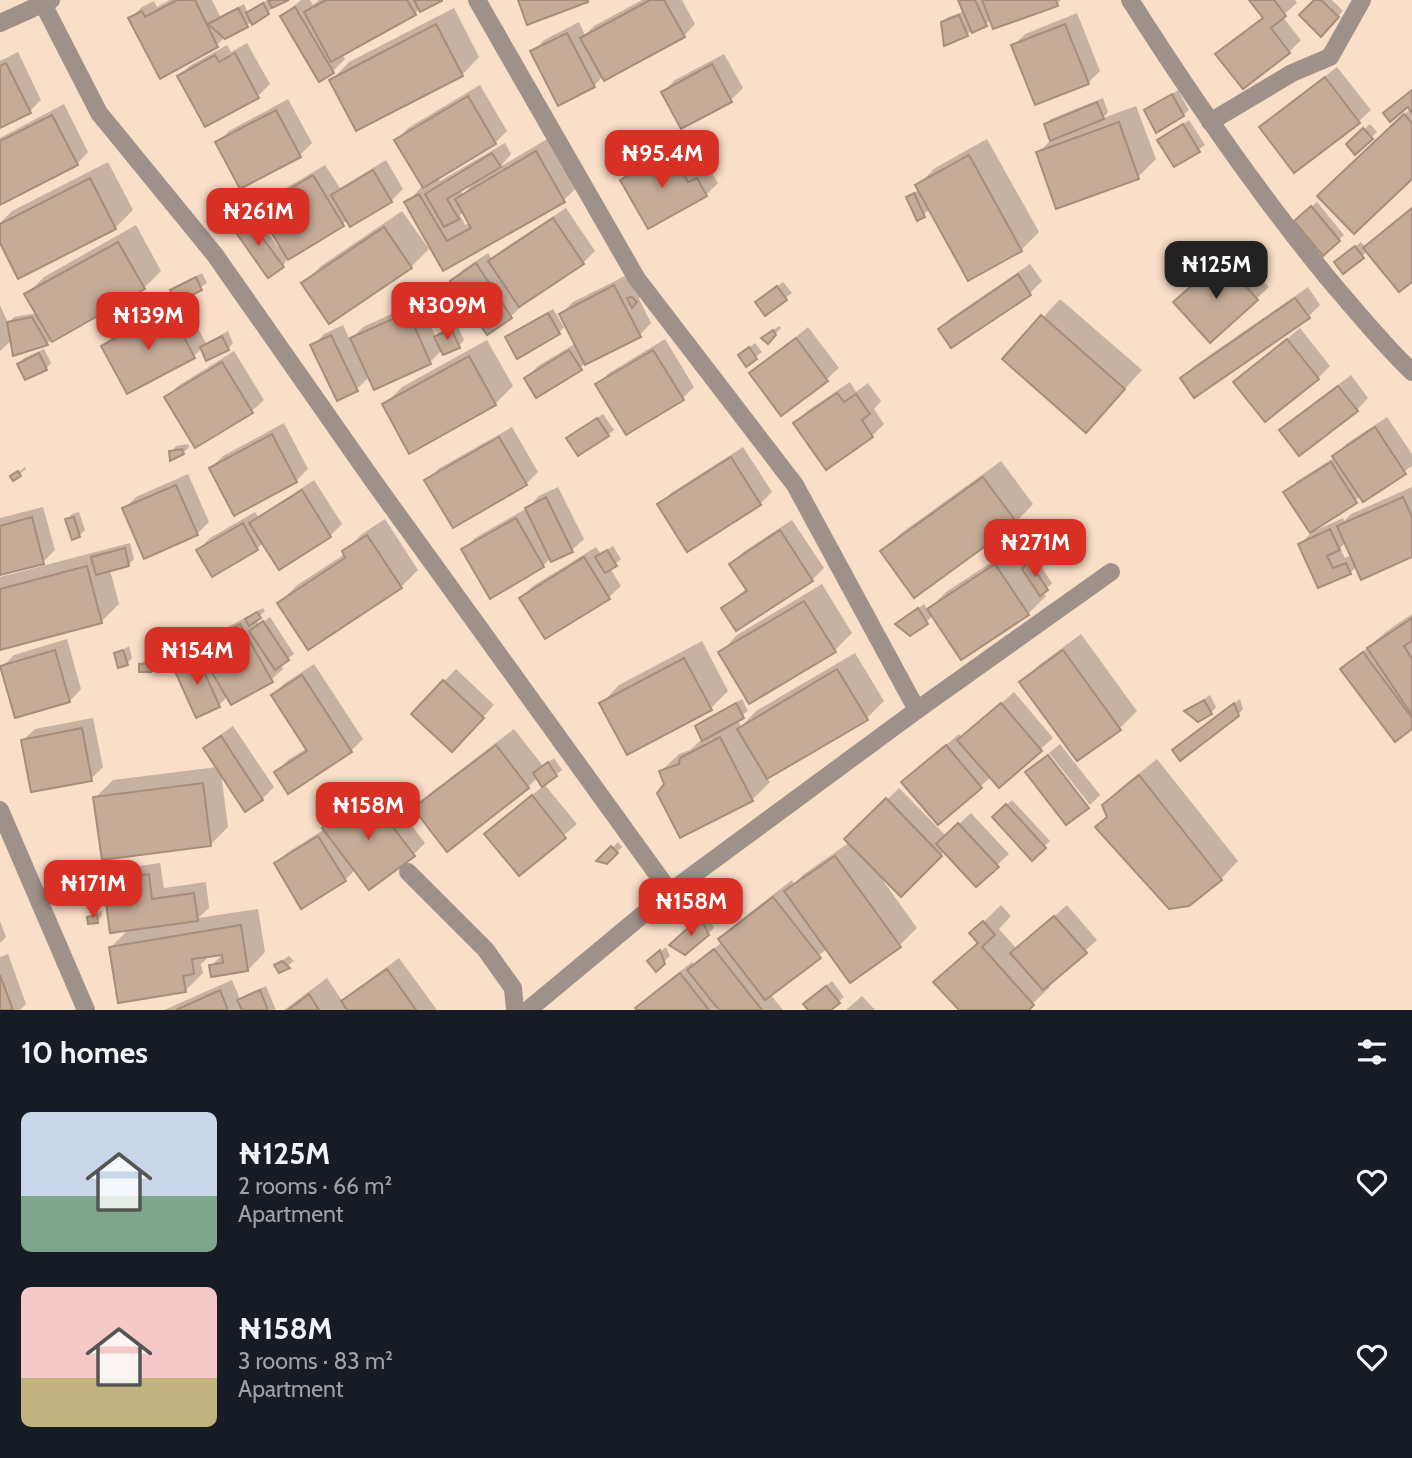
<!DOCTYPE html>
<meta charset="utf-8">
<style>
:root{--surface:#171b24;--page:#242831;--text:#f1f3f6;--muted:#9ea1a6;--accent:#d93025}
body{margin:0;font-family:Cabin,sans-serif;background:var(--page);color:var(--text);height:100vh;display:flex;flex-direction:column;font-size:26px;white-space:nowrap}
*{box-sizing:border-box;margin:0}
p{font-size:23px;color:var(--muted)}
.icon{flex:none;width:38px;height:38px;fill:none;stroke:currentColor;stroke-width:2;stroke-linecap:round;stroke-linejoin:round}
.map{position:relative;height:1010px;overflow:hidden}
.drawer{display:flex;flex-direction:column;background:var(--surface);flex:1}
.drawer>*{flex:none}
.price{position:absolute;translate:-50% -60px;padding:0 16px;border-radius:14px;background:var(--accent);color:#fff;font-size:23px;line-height:46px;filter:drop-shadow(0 2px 4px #0008)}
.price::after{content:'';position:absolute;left:50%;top:42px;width:21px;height:16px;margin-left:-10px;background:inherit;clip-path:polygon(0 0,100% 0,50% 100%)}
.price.selected{background:#222;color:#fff}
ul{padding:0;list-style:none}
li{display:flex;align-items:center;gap:21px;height:175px;padding:0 21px}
li span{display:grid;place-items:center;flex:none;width:196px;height:140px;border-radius:10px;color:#555}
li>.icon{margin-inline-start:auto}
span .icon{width:84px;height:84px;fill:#fffc;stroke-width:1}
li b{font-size:30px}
h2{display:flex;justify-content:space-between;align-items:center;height:84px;padding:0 21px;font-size:30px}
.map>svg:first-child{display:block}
.shadow{fill:#0003;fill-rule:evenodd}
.building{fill:#c6ac97;stroke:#a88e7a;stroke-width:2}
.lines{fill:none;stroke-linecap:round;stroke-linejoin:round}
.street{stroke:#9e9189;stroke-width:18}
</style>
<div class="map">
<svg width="1412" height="1010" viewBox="0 0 1412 1010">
<rect width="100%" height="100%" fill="#f9dec8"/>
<g class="shadow">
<polygon points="170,0 212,0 220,16 244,4 248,13 267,0 285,0 273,6 268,13 225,37 217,45 130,19 142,7 154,1 157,7"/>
<polygon points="301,0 310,0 313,5 319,0 439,0 420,8 415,14 342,54 345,59 333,71 319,79 282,16"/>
<polygon points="642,0 682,0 695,24 684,36 603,76 594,86 533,52 544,40 579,22 585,35 594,26"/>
<polygon points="960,0 1061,0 1057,4 991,19 985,25 973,29 967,35 942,23 948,17 965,11"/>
<polygon points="1252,0 1295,0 1297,3 1282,16 1301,40 1289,52 1243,87 1218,54 1264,16"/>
<polygon points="1317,0 1332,0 1343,11 1320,34"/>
<polygon points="454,8 479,57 462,75 332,80 349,62"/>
<polygon points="1077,13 1100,71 1088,83 1013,46 1025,34"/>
<polygon points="247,43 270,84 258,96 179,76 191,65 227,45 231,52"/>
<polygon points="18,52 41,100 29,112 0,126 0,61"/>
<polygon points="724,54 743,88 731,100 663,92 675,80"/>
<polygon points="1337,67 1371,110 1359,121 1295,171 1261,127 1273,116"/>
<path d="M480 85 507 131 495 143 437 177 440 181 505 143 511 154 500 167 554 135 581 183 564 200 444 269 406 203 424 185 397 140 408 128ZM475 182 463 194 460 190ZM464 211 470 223 465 225 460 215Z"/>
<polygon points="1178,90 1189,110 1183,115 1146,111"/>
<polygon points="1412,90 1412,177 1337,178 1411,108 1408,105 1386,113"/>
<polygon points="1103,98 1108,112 1103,118 1136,106 1156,159 1138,177 1057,206 1038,153 1052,139 1046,124 1051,119"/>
<polygon points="288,99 312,143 300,155 217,143 229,131"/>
<polygon points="64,104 88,152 77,164 0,203 0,138"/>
<polygon points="1189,120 1205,145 1175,165 1160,140"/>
<polygon points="1370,124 1377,132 1356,152 1348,144"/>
<polygon points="987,139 1039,232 1021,250 930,209 923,215 908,198 919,189 917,186 935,168"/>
<polygon points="683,141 701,172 709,168 718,183 706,195 622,180 634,168"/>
<polygon points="386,160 403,189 391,201 348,220 287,259 283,266 240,222 254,212 278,247 281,245 259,209 271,197 325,165 340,188"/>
<polygon points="108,162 133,210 115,228 0,239 0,223 12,211"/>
<polygon points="1317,202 1344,235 1338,240 1301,215"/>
<polygon points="566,208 595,251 583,263 522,303 523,305 511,316 488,333 452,281 464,269 488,253 492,259 502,250"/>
<polygon points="1412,208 1412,280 1368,251 1362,256 1336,262 1361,242 1366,248"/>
<polygon points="402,211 429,249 411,267 304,283 321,266"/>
<polygon points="136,225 161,271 144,288 47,343 12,340 0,351 0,305 8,323 14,317 37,313 26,295 44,277"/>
<polygon points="1235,249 1269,287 1210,341 1187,291"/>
<polygon points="1030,264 1042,281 1030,293 940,329 952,317"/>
<polygon points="202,273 207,283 182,299 206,343 228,331 233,343 228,349 202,348 194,356 128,392 103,346 115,334 178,301 172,291 178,285"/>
<polygon points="627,275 636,293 641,295 639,299 651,323 640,335 587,362 580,368 526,378 538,366 576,343 561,314 573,302"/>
<polygon points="783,282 792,293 765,313 763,297"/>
<polygon points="1308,287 1320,305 1309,316 1182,378 1194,366"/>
<polygon points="1060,299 1142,370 1103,413 1005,359"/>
<polygon points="420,301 436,337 457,324 464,340 459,346 442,350 430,362 369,377 357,389 312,346 324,334 343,325 350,340 363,327"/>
<polygon points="553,309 564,327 559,333 507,337 512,332"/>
<polygon points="779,326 781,328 768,342 763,338"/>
<polygon points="808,327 839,368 827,379 781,414 751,374"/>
<polygon points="1300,328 1330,366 1318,378 1235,382"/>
<polygon points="665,339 694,387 682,399 597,385 609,373"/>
<polygon points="487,340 513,386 495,404 384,405 402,387"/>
<polygon points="755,343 762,352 747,364 746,350"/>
<polygon points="44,349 51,363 46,369 19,364 24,358"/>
<polygon points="234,351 264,400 252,411 166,397 178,386"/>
<polygon points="1351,375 1368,398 1357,410 1282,431 1294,419"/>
<polygon points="850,382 856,392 868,383 881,401 874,409 884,424 872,436 796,423 807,411"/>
<polygon points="603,414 614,430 608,435 568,438"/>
<path d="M1387 417 1412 454V466L1364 500 1361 496 1311 530 1312 532 1343 518 1344 521 1351 514 1412 487V555L1357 566 1350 573 1319 586 1300 544 1312 532 1286 493 1297 481 1335 457 1346 444ZM1346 542 1352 555 1345 558 1340 548Z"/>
<polygon points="284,423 308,469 296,481 211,468 223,456"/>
<polygon points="512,427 538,472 526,484 427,481 438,469"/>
<polygon points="188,444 189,447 183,453 171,452 176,446"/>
<polygon points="743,447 772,492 760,504 660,505 671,493"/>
<polygon points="1001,461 1033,504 1016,522 883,551 900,534"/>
<polygon points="25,467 26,469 14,478 13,476"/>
<polygon points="188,474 209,522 197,534 124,509 136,497"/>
<polygon points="314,480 342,524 330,536 280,568 264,542 257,549 212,575 198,550 210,538 255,512 258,517"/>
<polygon points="558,487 584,539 572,550 551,558 543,566 463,550 475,538 527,508 539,496"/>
<polygon points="43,507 55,550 43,562 0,574 0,518"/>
<polygon points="79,512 85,530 79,536 67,520 72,514"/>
<polygon points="385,519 418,570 401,587 279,603 296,586 345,554 344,552 362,534"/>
<polygon points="792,520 824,568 812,580 723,608 747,588 732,564 743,552"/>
<polygon points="130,543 134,559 129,564 110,570 119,604 101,622 0,649 0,577"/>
<polygon points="613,546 621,559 610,568 621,586 609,597 521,598 533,586 596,547 601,554"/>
<polygon points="1013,548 1026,567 1035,557 1052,583 1043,592 1046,596 1028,614 933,616 910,634 898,623 924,604 928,610 946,592"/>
<polygon points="822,584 852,633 834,651 720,653 737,635"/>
<polygon points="263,608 265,611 256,619 259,625 270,617 294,654 281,664 283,669 271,680 228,696 219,705 175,667 187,656 201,649 200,647 211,636"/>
<polygon points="1412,614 1412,727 1343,669 1387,631"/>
<polygon points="1081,634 1137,711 1120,728 1078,759 1021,682 1039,665"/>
<polygon points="67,639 81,689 70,701 2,667 14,655"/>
<polygon points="702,641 728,691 711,708 602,703 619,685"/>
<polygon points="129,646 132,658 127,664 116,654"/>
<polygon points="855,653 884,701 867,718 767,778 770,782 752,800 666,785 661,771 679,754 690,750 703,738 697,726 702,721 742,699 748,711 737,719 741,727 756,711"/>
<polygon points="146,659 156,659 156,664 150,670 141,665"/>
<polygon points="314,664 363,739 351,751 289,791 276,772 288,760 307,748 273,695 285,683"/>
<polygon points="456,669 494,705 464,738 413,714"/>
<polygon points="1014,692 1053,738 999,786 991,777 938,823 916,771 959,734 962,738"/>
<polygon points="1210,695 1216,707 1211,713 1187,711"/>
<polygon points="1240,699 1243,709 1238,715 1180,745"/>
<polygon points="93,718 103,767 91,779 23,740 35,729"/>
<polygon points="233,726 274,787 262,799 221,773 228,827 210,845 95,798 113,780 217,767 205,748 217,737"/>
<polygon points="514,729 543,766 554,758 562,770 544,784 577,824 519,874 486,834 543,786 538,777 528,787 415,808 433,791"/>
<polygon points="1060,744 1100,795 1090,805 1049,753"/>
<polygon points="1157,759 1238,861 1221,879 1109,816 1104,805 1122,787"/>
<polygon points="379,783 425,843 414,854 356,869 345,880 276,863 288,852 325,829 336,816"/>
<polygon points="899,788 946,836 971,813 1009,854 976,885 945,851 901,894 880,873 879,875 917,928 900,945 828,948 770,994 783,1010 721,1010 719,1007 716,1010 639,1010 637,1008 649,996 692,962 695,965 722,942 720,939 738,922 792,880 794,884 804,874 850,842 847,839"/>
<polygon points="1012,800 1050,841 1032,858 994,817"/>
<polygon points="618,842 622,847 607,862 604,856"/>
<polygon points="160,863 164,888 206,882 209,908 198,918 258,909 265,952 248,970 211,966 224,953 212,954 201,964 203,973 185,991 111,947 130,928 105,881 117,869"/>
<polygon points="1001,905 1011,916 999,929 1017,949 1067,905 1097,940 1048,984 1050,987 1026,1010 961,1010 953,965 979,942 972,933"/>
<polygon points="102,911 102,915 97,921 89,917 95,912"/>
<polygon points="706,914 714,928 708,934 672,945"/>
<polygon points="0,921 6,937 0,943"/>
<polygon points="666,947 670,956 656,969 655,956"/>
<polygon points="8,954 26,1004 20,1010 0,1010 0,957"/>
<polygon points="289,956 294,961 280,971 276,965"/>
<polygon points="399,958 437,1010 284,1010 327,978 343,1002 355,990"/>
<polygon points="232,980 240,999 245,995 266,986 276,1010 164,1010"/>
<polygon points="832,981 844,997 829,1010 810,1010 811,999"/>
<polygon points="862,996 875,1010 846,1010"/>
</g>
<g class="building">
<polygon points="177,0 195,0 218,47 160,79 128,18 142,11 145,17"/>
<polygon points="268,0 289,0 272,8"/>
<polygon points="326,0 407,0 416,15 331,62 304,12"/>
<polygon points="414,0 442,0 442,1 420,12"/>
<polygon points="518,0 588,0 588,2 527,25"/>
<polygon points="650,0 664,0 685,37 604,81 580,38"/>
<polygon points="958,0 975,0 987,26 972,33"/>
<polygon points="982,0 1056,0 1058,6 993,29"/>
<polygon points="1249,0 1274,0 1286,16 1271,28 1290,53 1243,89 1215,54 1263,18"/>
<polygon points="1314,0 1321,0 1339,17 1321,37 1299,15"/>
<polygon points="263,3 269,14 252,25 246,13"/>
<polygon points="295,7 334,73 319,82 280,16"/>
<polygon points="238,8 248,27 225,39 208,24"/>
<polygon points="959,15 968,36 944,46 941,22"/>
<polygon points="436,24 463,76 356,131 329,80"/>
<polygon points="1065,24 1089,84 1035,105 1011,45"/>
<polygon points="567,33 595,87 558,106 530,51"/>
<polygon points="235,53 259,98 205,127 177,76 215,55 219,62"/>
<polygon points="6,63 31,113 0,128 0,66"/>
<polygon points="712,64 732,102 681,129 661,92"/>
<polygon points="1325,77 1360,123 1294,173 1259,127"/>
<polygon points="1412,90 1412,113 1408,107 1390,122 1383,113"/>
<polygon points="1172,94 1184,116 1156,133 1144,110"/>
<polygon points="468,96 496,144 423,188 394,140"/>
<polygon points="1097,102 1104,119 1050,141 1044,124"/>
<polygon points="276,110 301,157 240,189 215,142"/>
<polygon points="1404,114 1412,123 1412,179 1354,234 1317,196"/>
<polygon points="52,115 78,165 0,205 0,141"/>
<polygon points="1119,122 1139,179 1056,209 1036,152"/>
<polygon points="1183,124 1200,152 1174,167 1157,140"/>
<polygon points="1363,128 1373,139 1355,155 1346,144"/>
<polygon points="536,151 565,202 443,271 404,202 419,194 447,241 471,228 455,199"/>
<polygon points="671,151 688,182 697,178 707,196 648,229 620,180"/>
<polygon points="492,153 501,167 447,199 459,219 444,227 425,194"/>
<polygon points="969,155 1022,251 968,281 915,185"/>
<polygon points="373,170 392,202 350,227 331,195"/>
<polygon points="313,175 344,226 288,260 257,209"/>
<polygon points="90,178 116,229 18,279 0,243 0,224"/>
<polygon points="914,193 925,217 917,221 906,197"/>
<polygon points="1311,206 1340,241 1323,256 1294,221"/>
<polygon points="1412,208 1412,282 1399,292 1363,248"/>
<polygon points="247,217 284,267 268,278 232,227"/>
<polygon points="553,218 584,264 519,307 488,261"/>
<polygon points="384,227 412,268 329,324 301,283"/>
<polygon points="118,242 145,289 52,342 24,294"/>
<polygon points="1355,246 1364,258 1343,274 1334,262"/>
<polygon points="1222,259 1258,300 1210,343 1173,302"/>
<polygon points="476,263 512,318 487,335 450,281"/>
<polygon points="1018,274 1031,295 951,348 938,329"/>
<polygon points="196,277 202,290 177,303 170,290"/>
<polygon points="614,285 641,337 585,365 559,314"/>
<polygon points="777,286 787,300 765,316 755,302"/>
<polygon points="632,297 637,302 632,308 627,298"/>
<polygon points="1295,298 1310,318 1194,398 1180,378"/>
<polygon points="169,309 195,358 127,394 101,346"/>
<polygon points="408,312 431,364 374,390 350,338"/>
<polygon points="548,313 560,334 517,359 505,337"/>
<polygon points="1041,315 1125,389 1086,433 1002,359"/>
<polygon points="32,317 48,345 13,356 7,322"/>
<polygon points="451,328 460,348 443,355 434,337"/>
<polygon points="773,330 776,335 768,344 761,338"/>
<polygon points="331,335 358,391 337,401 310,345"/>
<polygon points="222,336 229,350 206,361 200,347"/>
<polygon points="796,338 828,381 781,416 749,373"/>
<polygon points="1287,339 1319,379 1265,422 1233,382"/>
<polygon points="749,347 757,359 746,367 738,355"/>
<polygon points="569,350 582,370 536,398 524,378"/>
<polygon points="653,350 684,400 626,435 595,384"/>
<polygon points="39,353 47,370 25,380 17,364"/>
<polygon points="469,356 496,405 409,454 382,404"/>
<polygon points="222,362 253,413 195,448 164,397"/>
<polygon points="1338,386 1358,411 1299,456 1279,430"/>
<polygon points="837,393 844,402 856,394 870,414 862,420 873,437 826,470 793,423"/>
<polygon points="597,418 609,436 578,456 566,438"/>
<polygon points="1375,427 1406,474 1363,502 1332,456"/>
<polygon points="272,434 297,482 234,516 209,468"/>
<polygon points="499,437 527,485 453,528 424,480"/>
<polygon points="182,449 184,454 170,461 169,451"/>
<polygon points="731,457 761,505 687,552 657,504"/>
<polygon points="1331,462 1357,503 1310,533 1283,492"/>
<polygon points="18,471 21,476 13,481 10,476"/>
<polygon points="983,477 1017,523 914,598 880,551"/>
<polygon points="176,485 198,535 144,559 122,508"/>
<polygon points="302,490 331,537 279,570 249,523"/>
<polygon points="546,497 573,552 551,562 525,508"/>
<polygon points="1403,497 1412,517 1412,557 1361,580 1337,526"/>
<polygon points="32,517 44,564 0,575 0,526"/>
<polygon points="74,517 80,537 72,540 65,519"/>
<polygon points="516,518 544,567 490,599 461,549"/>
<polygon points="243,523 258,550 212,577 196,550"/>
<polygon points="1330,529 1340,550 1327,556 1333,568 1346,563 1351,574 1318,588 1298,544"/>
<polygon points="780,530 813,581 736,631 721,608 747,591 729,564"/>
<polygon points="367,535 402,588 308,650 277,603 345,558 342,551"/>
<polygon points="125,548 129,566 96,575 91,557"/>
<polygon points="607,550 617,566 605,573 595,557"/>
<polygon points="584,557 610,599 545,639 519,598"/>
<polygon points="1029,561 1048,590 1040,596 1022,569"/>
<polygon points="995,564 1029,615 961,660 927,609"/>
<polygon points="87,566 102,623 0,650 0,589"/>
<polygon points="804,601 836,652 749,704 718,652"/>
<polygon points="918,608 928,624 910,636 895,624"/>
<polygon points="257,612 261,618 249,626 245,619"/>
<polygon points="1412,618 1412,641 1404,646 1412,659 1412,715 1367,648"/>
<polygon points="263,621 289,660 275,670 249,631"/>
<polygon points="240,624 273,682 231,705 197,647"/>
<polygon points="55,650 70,702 15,718 0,666"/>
<polygon points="123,650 128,665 118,668 114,653"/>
<polygon points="1063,650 1121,730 1077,761 1019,682"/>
<polygon points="1363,652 1412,718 1412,729 1395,742 1340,669"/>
<polygon points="197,656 220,707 196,718 173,667"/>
<polygon points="684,658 712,710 627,755 599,703"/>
<polygon points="151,663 151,672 139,672 139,664"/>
<polygon points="837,669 868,720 767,779 737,729"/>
<polygon points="302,675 352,752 288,794 274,772 307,751 271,695"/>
<polygon points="443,680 484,718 452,752 411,714"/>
<polygon points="1204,700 1212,714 1198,722 1184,711"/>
<polygon points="736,703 744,718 702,741 695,726"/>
<polygon points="1001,703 1042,751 999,788 957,740"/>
<polygon points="1234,703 1239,716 1180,761 1172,750"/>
<polygon points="82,728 92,781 31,792 21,740"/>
<polygon points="221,736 263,800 245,812 203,748"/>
<polygon points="720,737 753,801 680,838 657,793 664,784 659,771 679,764 680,758"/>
<polygon points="496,745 529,788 447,852 413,808"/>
<polygon points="946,745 982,788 938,825 901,782"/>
<polygon points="1048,755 1089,808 1066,825 1025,772"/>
<polygon points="548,762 557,776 542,787 533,773"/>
<polygon points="1139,775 1222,880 1189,906 1169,909 1095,827 1107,817 1102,805"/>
<polygon points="203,783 211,846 102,860 93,797"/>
<polygon points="367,793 415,856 369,890 322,828"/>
<polygon points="532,795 566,838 519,876 484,834"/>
<polygon points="886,798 942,856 901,897 844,839"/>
<polygon points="1006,804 1046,848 1032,861 992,817"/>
<polygon points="958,823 999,867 976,887 936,844"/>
<polygon points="318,836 346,881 301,909 274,863"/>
<polygon points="611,846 618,853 607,864 596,861"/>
<polygon points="835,856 901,947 850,983 784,891"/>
<polygon points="149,874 152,899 194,893 198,921 110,933 103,880"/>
<polygon points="773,897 821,958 765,1000 718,939"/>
<polygon points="97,915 98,923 88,924 87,917"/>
<polygon points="1054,916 1087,953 1043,990 1010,953"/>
<polygon points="700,917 709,935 685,955 669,945"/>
<polygon points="983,921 995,935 982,947 1034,1005 1029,1010 959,1010 933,982 978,943 969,933"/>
<polygon points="241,925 248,971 211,977 209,965 223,963 222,955 192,959 194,974 183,976 186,992 118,1003 109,947"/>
<polygon points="714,949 762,1010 719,1010 687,970"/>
<polygon points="660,950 665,964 656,972 647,961"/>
<polygon points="282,961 290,968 279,973 274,965"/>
<polygon points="387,969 416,1010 347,1010 341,1001"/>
<polygon points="680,973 709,1010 637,1010 635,1008"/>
<polygon points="0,975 13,1010 0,1010"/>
<polygon points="826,986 840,1003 831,1010 808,1010 803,1004"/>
<polygon points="220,990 228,1010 176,1010"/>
<polygon points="260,990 268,1010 242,1010 237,1000"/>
<polygon points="309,994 319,1010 288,1010"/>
</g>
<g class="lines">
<g class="street">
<polyline points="41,0 99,113 215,255 374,482 670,892"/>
<polyline points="477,0 637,279 795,485 917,710"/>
<path d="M1130 0C1191 96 1255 189 1327 277 1355 310 1381 342 1412 372"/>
<polyline points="0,23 51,0"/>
<polyline points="1210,122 1292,73 1330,57 1362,0"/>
<polyline points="0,810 86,1010"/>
<polyline points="408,872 485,949 513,988 515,1010"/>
<polyline points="528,1010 670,892 917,710 1111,572"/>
</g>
</g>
</svg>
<b class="price" style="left:662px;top:190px">₦95.4M</b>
<b class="price" style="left:258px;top:248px">₦261M</b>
<b class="price selected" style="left:1216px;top:301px">₦125M</b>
<b class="price" style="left:447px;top:342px">₦309M</b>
<b class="price" style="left:148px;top:352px">₦139M</b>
<b class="price" style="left:1035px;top:579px">₦271M</b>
<b class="price" style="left:197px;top:687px">₦154M</b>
<b class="price" style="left:368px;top:842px">₦158M</b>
<b class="price" style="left:93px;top:920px">₦171M</b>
<b class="price" style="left:691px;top:938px">₦158M</b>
</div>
<section class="drawer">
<h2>10 homes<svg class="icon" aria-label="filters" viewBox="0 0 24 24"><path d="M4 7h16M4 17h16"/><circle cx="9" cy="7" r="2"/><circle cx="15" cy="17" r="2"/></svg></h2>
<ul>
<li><span style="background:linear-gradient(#c9d6e8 60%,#7fa58c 0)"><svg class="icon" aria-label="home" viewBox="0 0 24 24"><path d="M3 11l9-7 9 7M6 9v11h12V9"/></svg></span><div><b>₦125M</b><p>2 rooms · 66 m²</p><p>Apartment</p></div><svg class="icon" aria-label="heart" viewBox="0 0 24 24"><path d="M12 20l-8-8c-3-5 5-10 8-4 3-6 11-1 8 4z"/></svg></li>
<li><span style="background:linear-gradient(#f6c9c9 65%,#c2b280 0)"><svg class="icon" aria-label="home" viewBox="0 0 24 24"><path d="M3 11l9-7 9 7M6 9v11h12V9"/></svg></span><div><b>₦158M</b><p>3 rooms · 83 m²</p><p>Apartment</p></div><svg class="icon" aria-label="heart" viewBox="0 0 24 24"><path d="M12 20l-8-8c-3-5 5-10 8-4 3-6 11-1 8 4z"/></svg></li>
</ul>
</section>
